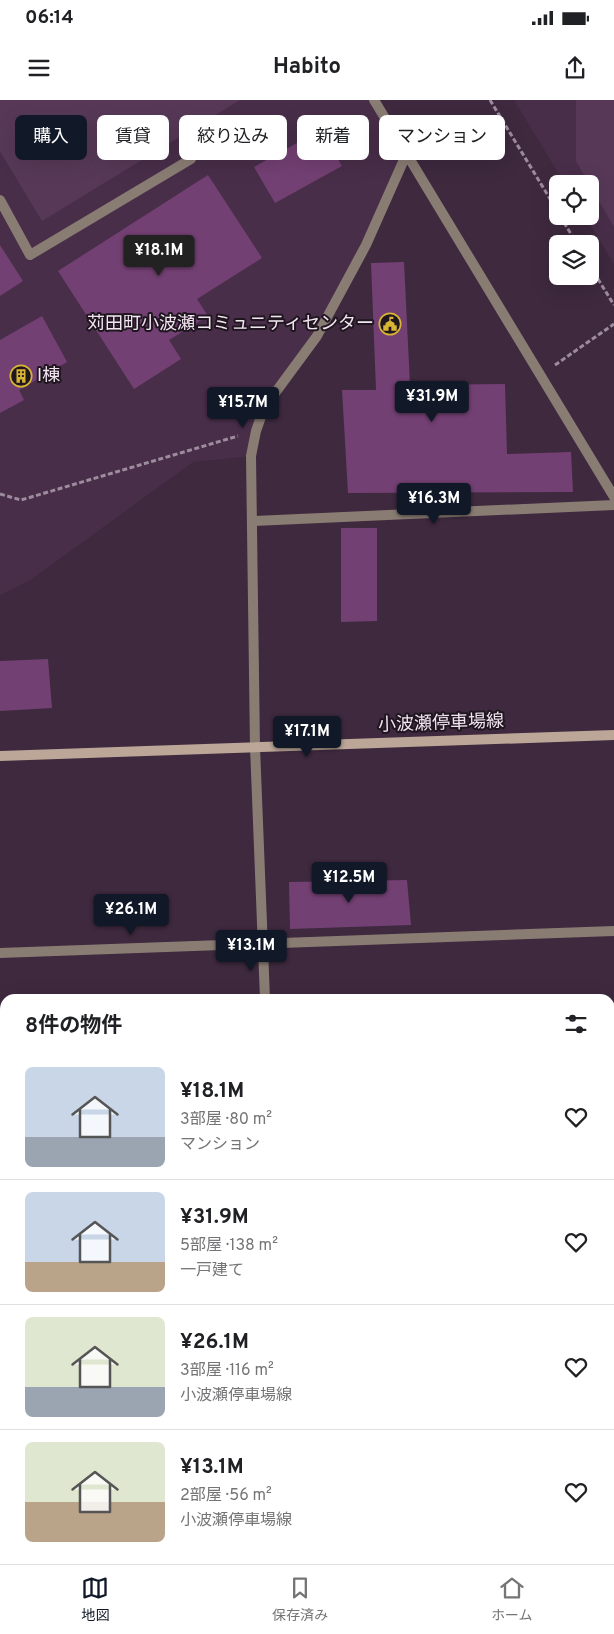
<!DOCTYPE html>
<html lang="ja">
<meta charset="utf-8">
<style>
:root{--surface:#fff;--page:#f2f2f2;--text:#202124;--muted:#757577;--line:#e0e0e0;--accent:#111827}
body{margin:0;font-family:Overpass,"Noto Sans JP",sans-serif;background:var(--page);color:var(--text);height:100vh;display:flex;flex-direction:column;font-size:19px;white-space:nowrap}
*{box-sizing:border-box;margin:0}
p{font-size:16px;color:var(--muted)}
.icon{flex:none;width:28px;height:28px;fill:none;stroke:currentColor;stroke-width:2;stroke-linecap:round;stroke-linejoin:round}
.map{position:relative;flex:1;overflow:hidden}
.details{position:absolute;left:0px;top:894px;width:615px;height:571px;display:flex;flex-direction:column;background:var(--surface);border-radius:15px 15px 0 0;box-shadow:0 5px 20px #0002}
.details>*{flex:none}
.hud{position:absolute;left:15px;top:15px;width:585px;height:45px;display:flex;gap:10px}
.tools{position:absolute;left:549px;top:75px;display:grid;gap:10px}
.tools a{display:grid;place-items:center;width:50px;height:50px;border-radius:8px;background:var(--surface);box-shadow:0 5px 20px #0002;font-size:25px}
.price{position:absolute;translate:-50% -42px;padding:0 11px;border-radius:5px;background:var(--accent);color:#fff;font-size:16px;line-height:32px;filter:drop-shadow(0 1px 2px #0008)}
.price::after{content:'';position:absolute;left:50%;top:30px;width:15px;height:11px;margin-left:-8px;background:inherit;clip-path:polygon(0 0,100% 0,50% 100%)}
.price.current{background:#222;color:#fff}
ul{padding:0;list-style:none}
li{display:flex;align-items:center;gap:15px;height:125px;padding:0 25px}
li+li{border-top:1px solid var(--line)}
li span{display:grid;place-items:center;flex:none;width:140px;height:100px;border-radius:8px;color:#555}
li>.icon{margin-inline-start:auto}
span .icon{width:60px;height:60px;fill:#fffc;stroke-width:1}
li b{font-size:21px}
h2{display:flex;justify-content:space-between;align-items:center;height:60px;padding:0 25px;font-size:21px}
.pill{padding:0 18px;border-radius:8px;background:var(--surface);box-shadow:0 5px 20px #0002;font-size:18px;line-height:45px}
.pill.current{background:var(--accent);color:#fff}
.status{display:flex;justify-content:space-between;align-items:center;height:35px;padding:0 25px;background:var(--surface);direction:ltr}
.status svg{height:14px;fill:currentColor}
header{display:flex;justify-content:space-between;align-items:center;height:65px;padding:0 25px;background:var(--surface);font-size:22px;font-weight:700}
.menu{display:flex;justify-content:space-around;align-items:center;height:70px;border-top:1px solid var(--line);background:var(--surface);font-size:14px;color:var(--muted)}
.menu a{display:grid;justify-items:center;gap:2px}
.menu .current{color:var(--accent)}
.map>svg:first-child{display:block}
.built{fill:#492e49}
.green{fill:#573957}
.building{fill:#734073}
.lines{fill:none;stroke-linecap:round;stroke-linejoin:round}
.path{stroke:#9d8c9d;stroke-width:3;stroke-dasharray:5 2.5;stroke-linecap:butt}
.lane{stroke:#897c73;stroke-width:10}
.street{stroke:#897c73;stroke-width:10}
.secondary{stroke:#bba697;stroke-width:10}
.labels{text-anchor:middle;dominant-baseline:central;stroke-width:4;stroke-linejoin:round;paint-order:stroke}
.poi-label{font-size:18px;fill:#f2e4f1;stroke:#1f161f;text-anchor:end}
.street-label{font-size:18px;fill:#f2e4f1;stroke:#1f161f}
</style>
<div class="status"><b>06:14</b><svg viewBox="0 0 49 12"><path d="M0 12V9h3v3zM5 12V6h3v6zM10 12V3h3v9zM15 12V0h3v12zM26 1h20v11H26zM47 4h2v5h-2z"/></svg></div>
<header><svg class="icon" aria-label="menu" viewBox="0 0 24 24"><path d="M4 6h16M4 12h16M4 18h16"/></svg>Habito<svg class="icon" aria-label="share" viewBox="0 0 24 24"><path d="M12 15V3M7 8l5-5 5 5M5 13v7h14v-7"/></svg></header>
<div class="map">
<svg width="614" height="1464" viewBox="0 0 614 1464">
<rect width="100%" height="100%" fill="#3e293e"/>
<g class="built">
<polygon points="0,0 374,0 406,55 317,236 264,308 251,356 193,362 32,479 0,495"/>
<polygon points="514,0 614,0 614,164 585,116 590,116 590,84 565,84"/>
</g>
<g class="green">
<polygon points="0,0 240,0 42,121 0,51"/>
<polygon points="576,0 614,0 614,127 576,61"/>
</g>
<g class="building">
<polygon points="320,30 342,66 275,103 254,67"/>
<polygon points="208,75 262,158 197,199 208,216 169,240 181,259 134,289 58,171"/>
<polygon points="0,145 23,181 0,196"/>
<polygon points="404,162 410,285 505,284 507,354 571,352 573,392 348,393 342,290 376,290 371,163"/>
<polygon points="42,216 67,262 19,290 24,300 0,313 0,240"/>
<polygon points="341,428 377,428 377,521 341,522"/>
<polygon points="48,559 52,608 0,611 0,561"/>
<polygon points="407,780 411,825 290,829 289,782"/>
</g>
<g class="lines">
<g class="path">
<polyline points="490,0 558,112"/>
<polyline points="560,116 577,144"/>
<polyline points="590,166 614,205"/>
<polyline points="555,265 614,224"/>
<polyline points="0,394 21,400 238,336"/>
<polyline points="610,1165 614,1164"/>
<polyline points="0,1183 5,1182"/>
</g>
<polyline class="lane" points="0,100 30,155 191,59"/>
<g class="street">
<polyline points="374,0 614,397"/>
<polyline points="252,421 614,405"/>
<polyline points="0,853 614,831"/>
<polyline points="265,899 255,647 251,356 256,331 264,308 317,236 366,145 406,55"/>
<polyline points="610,1049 614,1049"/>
<polyline points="0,1070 5,1069"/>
<polyline points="610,1282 614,1282"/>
<polyline points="0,1302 5,1302"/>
<polyline points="287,1460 287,1464"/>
</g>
<polyline class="secondary" points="0,656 614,635"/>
</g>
<defs>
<g id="civic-ring" transform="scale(1.125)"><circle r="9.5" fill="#1f161f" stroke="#d7b434" stroke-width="1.5"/><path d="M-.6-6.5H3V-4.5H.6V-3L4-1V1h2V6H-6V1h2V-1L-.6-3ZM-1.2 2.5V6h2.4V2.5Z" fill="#d7b434"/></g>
<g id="building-ring" transform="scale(1.125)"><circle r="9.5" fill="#1f161f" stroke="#d7b434" stroke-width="1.5"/><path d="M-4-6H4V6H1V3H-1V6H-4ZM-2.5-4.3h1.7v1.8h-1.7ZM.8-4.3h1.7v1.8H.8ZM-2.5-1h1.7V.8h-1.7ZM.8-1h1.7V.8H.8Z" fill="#d7b434"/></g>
</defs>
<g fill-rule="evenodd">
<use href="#civic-ring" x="390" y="224"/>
<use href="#building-ring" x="21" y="276"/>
</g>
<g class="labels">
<g class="poi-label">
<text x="374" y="224">苅田町小波瀬コミュニティセンター</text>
<text x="37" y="276" text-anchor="start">I棟</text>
</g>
<g class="street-label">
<text transform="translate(441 624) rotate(-2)">小波瀬停車場線</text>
</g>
</g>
</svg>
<div class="tools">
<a><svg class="icon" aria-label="locate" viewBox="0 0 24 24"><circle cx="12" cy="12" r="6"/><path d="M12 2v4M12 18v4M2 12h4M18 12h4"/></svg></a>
<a><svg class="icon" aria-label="layers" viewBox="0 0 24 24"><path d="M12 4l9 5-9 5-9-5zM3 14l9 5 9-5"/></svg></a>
</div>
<b class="price current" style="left:159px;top:177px">¥18.1M</b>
<b class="price" style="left:432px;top:323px">¥31.9M</b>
<b class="price" style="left:243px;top:329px">¥15.7M</b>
<b class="price" style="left:434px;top:425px">¥16.3M</b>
<b class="price" style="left:307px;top:658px">¥17.1M</b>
<b class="price" style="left:349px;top:804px">¥12.5M</b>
<b class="price" style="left:131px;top:836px">¥26.1M</b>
<b class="price" style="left:251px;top:872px">¥13.1M</b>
<div class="hud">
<a class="pill current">購入</a>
<a class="pill">賃貸</a>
<a class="pill">絞り込み</a>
<a class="pill">新着</a>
<a class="pill">マンション</a>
</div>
<section class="details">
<h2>8件の物件<svg class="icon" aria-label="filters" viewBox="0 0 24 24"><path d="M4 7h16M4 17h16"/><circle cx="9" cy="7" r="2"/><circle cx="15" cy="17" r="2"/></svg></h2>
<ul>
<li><span style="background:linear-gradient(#c9d6e8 70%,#9aa5b1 0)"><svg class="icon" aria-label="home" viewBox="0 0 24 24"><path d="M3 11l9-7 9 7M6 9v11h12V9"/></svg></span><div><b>¥18.1M</b><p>3部屋 · 80 m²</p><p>マンション</p></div><svg class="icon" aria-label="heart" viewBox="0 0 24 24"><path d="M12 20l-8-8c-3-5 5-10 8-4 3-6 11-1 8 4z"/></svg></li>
<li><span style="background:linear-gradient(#c9d6e8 70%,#b9a48a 0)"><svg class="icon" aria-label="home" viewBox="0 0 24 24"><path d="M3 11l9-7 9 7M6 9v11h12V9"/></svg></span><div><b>¥31.9M</b><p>5部屋 · 138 m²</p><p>一戸建て</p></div><svg class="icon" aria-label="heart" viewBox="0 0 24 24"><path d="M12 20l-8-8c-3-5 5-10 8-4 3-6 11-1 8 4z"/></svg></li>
<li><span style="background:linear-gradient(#dfe7d0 70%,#9aa5b1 0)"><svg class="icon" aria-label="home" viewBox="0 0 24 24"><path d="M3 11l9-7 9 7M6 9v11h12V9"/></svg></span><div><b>¥26.1M</b><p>3部屋 · 116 m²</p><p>小波瀬停車場線</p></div><svg class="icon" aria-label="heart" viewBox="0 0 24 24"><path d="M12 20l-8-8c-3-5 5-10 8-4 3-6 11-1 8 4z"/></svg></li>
<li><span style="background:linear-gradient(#dfe7d0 60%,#b9a48a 0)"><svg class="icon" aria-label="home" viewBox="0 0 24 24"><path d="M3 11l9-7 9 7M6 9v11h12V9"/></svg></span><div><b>¥13.1M</b><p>2部屋 · 56 m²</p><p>小波瀬停車場線</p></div><svg class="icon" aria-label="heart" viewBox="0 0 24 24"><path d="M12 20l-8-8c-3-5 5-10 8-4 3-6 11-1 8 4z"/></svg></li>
</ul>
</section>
</div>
<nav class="menu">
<a class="current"><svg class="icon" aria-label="map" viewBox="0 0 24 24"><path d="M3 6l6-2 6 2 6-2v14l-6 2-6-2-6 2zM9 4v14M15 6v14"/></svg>地図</a>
<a><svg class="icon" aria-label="saved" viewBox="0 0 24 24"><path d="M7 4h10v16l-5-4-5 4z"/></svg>保存済み</a>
<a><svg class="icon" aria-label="home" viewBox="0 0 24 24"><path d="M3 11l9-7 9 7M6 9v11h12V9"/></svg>ホーム</a>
</nav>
